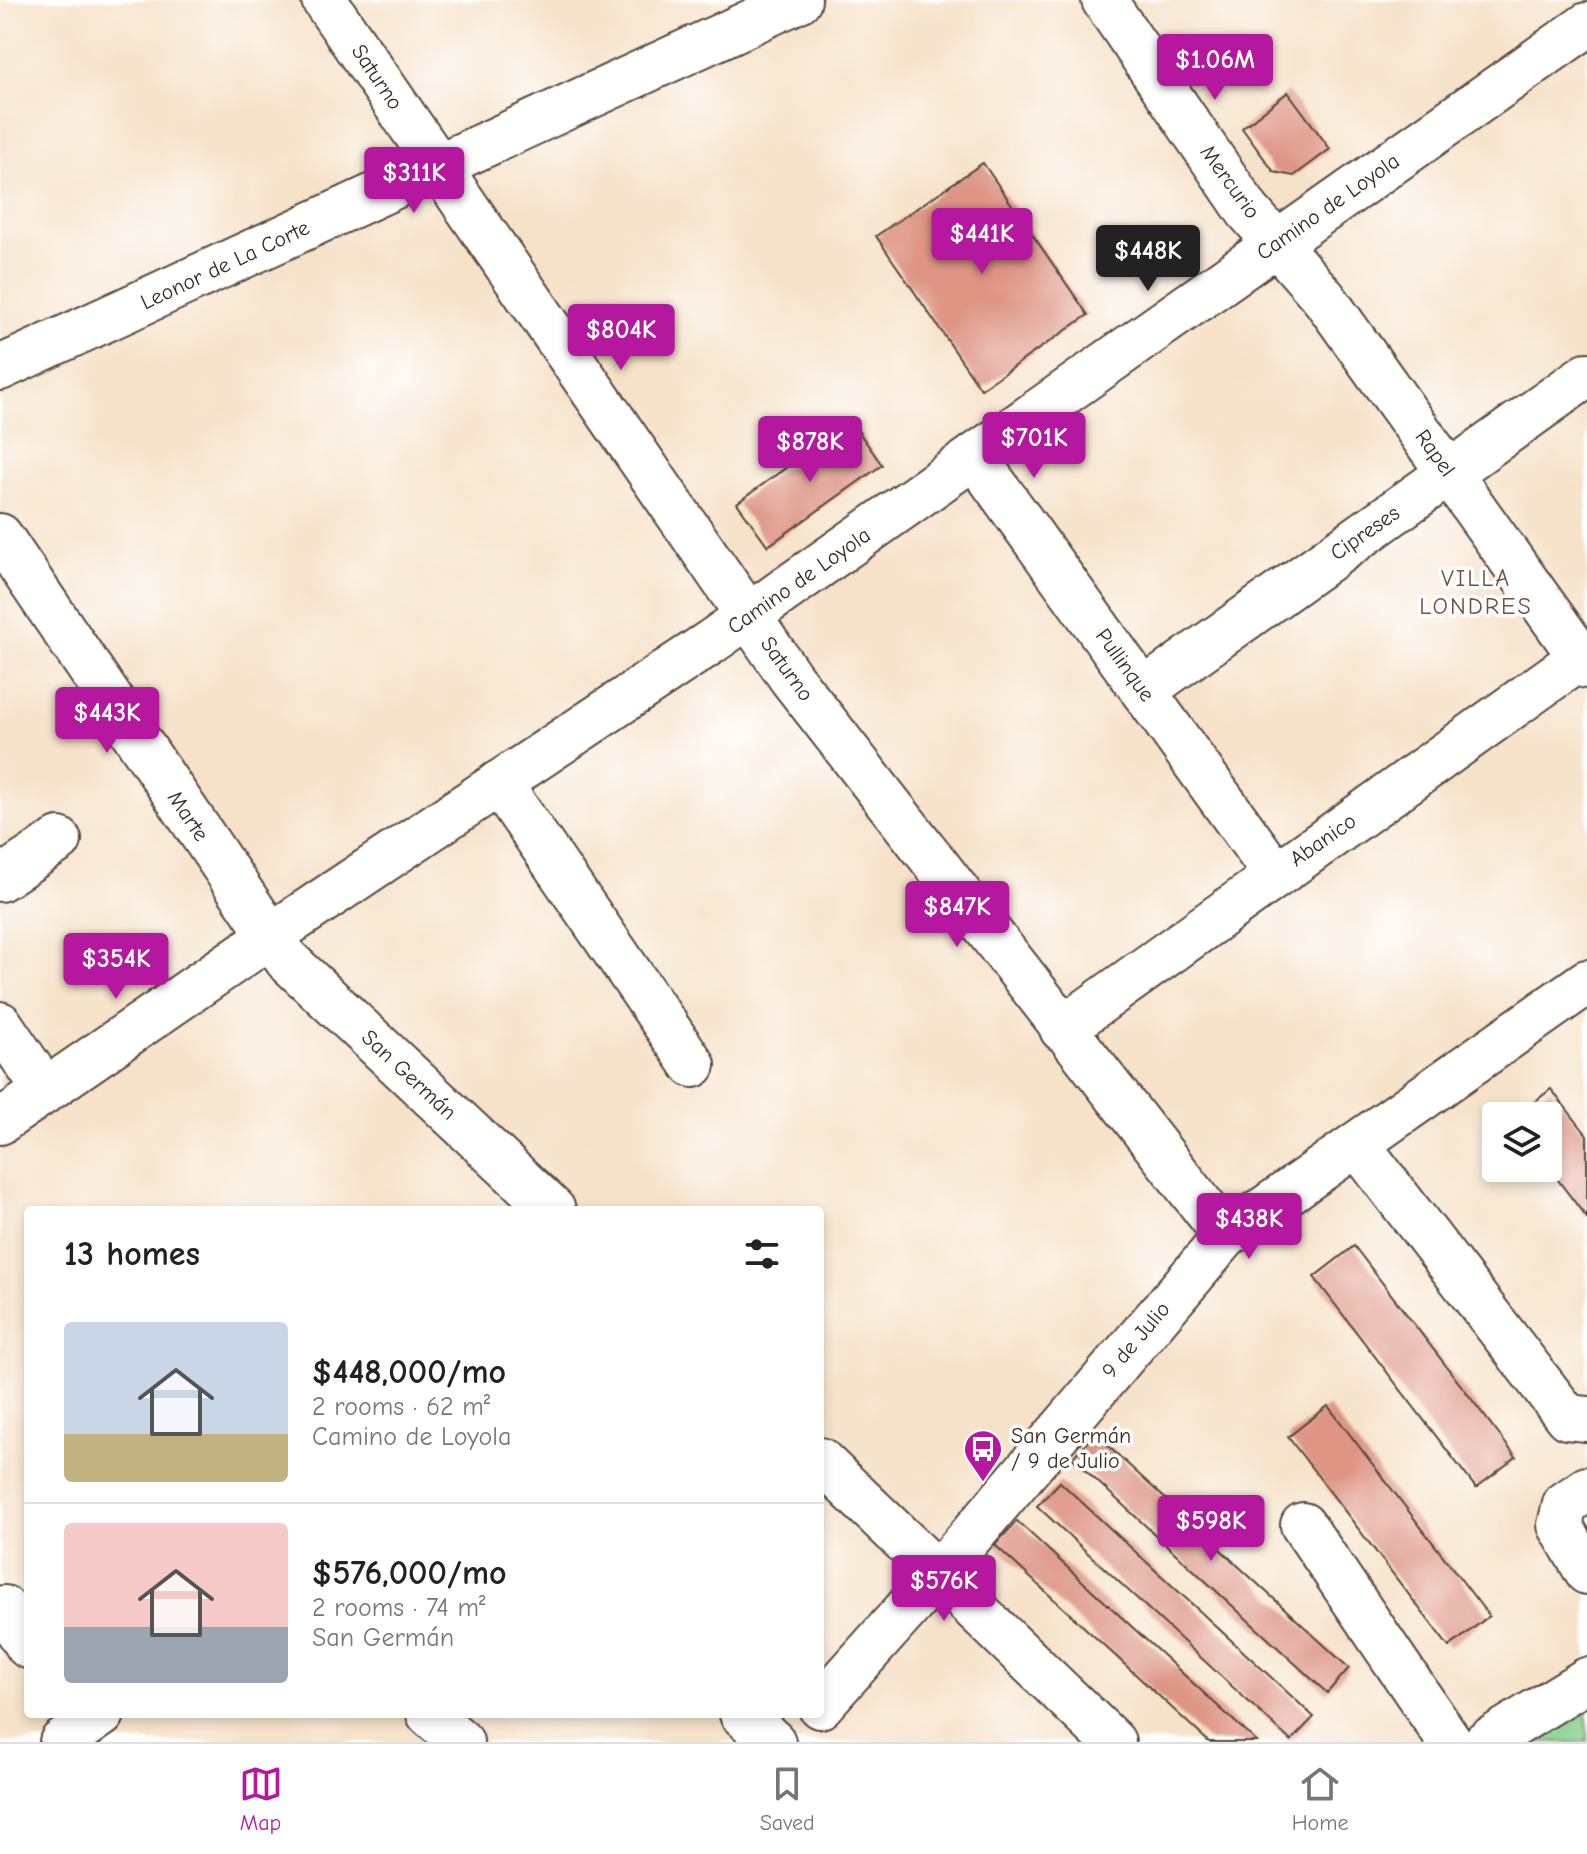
<!DOCTYPE html>
<meta charset="utf-8">
<style>
:root{--surface:#fff;--page:#f6f6f6;--text:#222;--muted:#767676;--line:#e0e0e0;--accent:#b5179e}
body{margin:0;font-family:"Comic Neue",sans-serif;background:var(--page);color:var(--text);height:100vh;display:flex;flex-direction:column;font-size:30px;white-space:nowrap}
*{box-sizing:border-box;margin:0}
p{font-size:26px;color:var(--muted)}
.icon{flex:none;width:44px;height:44px;fill:none;stroke:currentColor;stroke-width:2;stroke-linecap:round;stroke-linejoin:round}
.map{position:relative;flex:1;overflow:hidden}
.sheet{position:absolute;left:24px;top:1206px;width:800px;height:512px;display:flex;flex-direction:column;background:var(--surface);border-radius:8px;box-shadow:0 4px 12px #0003}
.sheet>*{flex:none}
.controls{position:absolute;left:1482px;top:1102px;display:grid;gap:16px}
.controls a{display:grid;place-items:center;width:80px;height:80px;border-radius:8px;background:var(--surface);box-shadow:0 4px 12px #0003;font-size:40px}
.price{position:absolute;translate:-50% -68px;padding:0 18px;border-radius:8px;background:var(--accent);color:#fff;font-size:26px;line-height:52px;filter:drop-shadow(0 2px 4px #0008)}
.price::after{content:'';position:absolute;left:50%;top:48px;width:24px;height:18px;margin-left:-12px;background:inherit;clip-path:polygon(0 0,100% 0,50% 100%)}
.price.selected{background:#222;color:#fff}
ul{padding:0;list-style:none}
li{display:flex;align-items:center;gap:24px;height:200px;padding:0 40px}
li+li{border-top:2px solid var(--line)}
li span{display:grid;place-items:center;flex:none;width:224px;height:160px;border-radius:8px;color:#555}
li>.icon{margin-inline-start:auto}
span .icon{width:96px;height:96px;fill:#fffc;stroke-width:1}
li b{font-size:34px}
h2{display:flex;justify-content:space-between;align-items:center;height:96px;padding:0 40px;font-size:34px}
.menu{display:flex;justify-content:space-around;align-items:center;height:112px;border-top:2px solid var(--line);background:var(--surface);font-size:22px;color:var(--muted)}
.menu a{display:grid;justify-items:center;gap:4px}
.menu .selected{color:var(--accent)}
.map>svg:first-child{display:block}
.green{fill:#84cf8d;stroke:#607c56;stroke-width:2}
.building{fill:#de9584}
.lines{fill:none;stroke-linecap:round;stroke-linejoin:round}
.minor-casing{stroke:#574638;stroke-width:48}
.minor{stroke:#fff;stroke-width:44}
.labels{text-anchor:middle;dominant-baseline:central;stroke-width:7;stroke-linejoin:round;paint-order:stroke}
.street-label{font-size:22px;fill:#3b2a1e;stroke:#fff}
.poi-label{font-size:22px;fill:#3b2a1e;stroke:#fff;text-anchor:start}
.neighbourhood-label{font-size:24px;letter-spacing:2px;fill:#744f42;stroke:#fff}
</style>
<div class="map">
<svg width="1587" height="1742" viewBox="0 0 1587 1742">
<rect width="100%" height="100%" fill="#fff"/>
<filter id="ink" filterUnits="userSpaceOnUse"><feTurbulence type="fractalNoise" baseFrequency=".0125" numOctaves="2"/><feDisplacementMap in="SourceGraphic" scale="16" xChannelSelector="R" yChannelSelector="G"/><feConvolveMatrix kernelMatrix="1 2 1 2 8 2 1 2 1" color-interpolation-filters="sRGB"/></filter>
<filter id="wash" filterUnits="userSpaceOnUse"><feTurbulence type="fractalNoise" baseFrequency=".006" numOctaves="4" result="noise"/><feDisplacementMap in="SourceGraphic" scale="32" xChannelSelector="R" yChannelSelector="G"/><feGaussianBlur stdDeviation="1.8" result="paint"/><feColorMatrix in="noise" values="0 0 0 0 0 0 0 0 0 0 0 0 0 0 0 0 0 1.4 0 .05"/><feComposite in="paint" operator="in"/></filter>
<g filter="url(#wash)">
<rect width="100%" height="100%" fill="#f6e2c9"/>
<polygon class="green" points="1587,1701 1587,1742 1522,1742"/>
<g id="blocks">
<g class="building">
<polygon points="1288,92 1330,149 1294,176 1274,172 1242,128"/>
<polygon points="983,163 1088,315 981,389 876,236"/>
<polygon points="851,421 882,465 768,546 737,503"/>
<polygon points="1551,1089 1587,1135 1587,1218 1548,1167 1548,1116 1516,1116"/>
<polygon points="1354,1246 1516,1457 1476,1488 1314,1277"/>
<polygon points="1328,1406 1489,1616 1449,1647 1288,1437"/>
<polygon points="1095,1434 1349,1668 1327,1693 1072,1458"/>
<polygon points="1060,1482 1314,1717 1291,1741 1037,1506"/>
<polygon points="1017,1521 1257,1742 1209,1742 995,1545"/>
</g>
</g>
</g>
<g filter="url(#ink)">
<use href="#blocks" fill-opacity="0" stroke="#574638" stroke-width="2"/>
<g class="lines">
<g class="minor-casing">
<g id="minor">
<polyline points="324,0 791,678 1226,1236"/>
<polyline points="1104,0 1248,211 1324,298 1587,666"/>
<polyline points="0,368 799,0"/>
<polyline points="975,457 1275,874"/>
<polyline points="0,536 287,960 553,1210"/>
<polyline points="1143,691 1587,375"/>
<polyline points="499,783 693,1065"/>
<polyline points="0,879 59,840"/>
<polyline points="0,1024 45,1090"/>
<polyline points="1062,1029 1587,653"/>
<polyline points="0,1122 270,936 711,642 1587,25"/>
<polyline points="1357,1144 1567,1417 1587,1419"/>
<polyline points="820,1460 1113,1742"/>
<polyline points="1587,1489 1565,1504 1560,1525 1587,1572"/>
<polyline points="1303,1525 1450,1742"/>
<polyline points="4,1608 28,1646"/>
<polyline points="820,1706 940,1572 1226,1236 1587,982"/>
<polyline points="429,1714 461,1742"/>
<polyline points="742,1714 773,1742"/>
<polyline points="62,1742 102,1714"/>
<polyline points="1486,1742 1587,1680"/>
</g>
</g>
<use href="#minor" class="minor"/>
</g>
</g>
<defs>
<g id="bus-pin" transform="scale(2)"><path d="M0 17L-7.5 6A9.5 9.5 0 1 1 7.5 6Z" fill="#b5179e" stroke="#fff"/><path d="M-5-6H5V4H4V6H2V4H-2V6H-4V4H-5ZM-3.5-4V0h7V-4ZM-3.5 1.2v1.5H-2V1.2ZM2 1.2v1.5H3.5V1.2Z" fill="#fff"/></g>
</defs>
<g fill-rule="evenodd">
<use href="#bus-pin" x="983" y="1449"/>
</g>
<g class="labels">
<g class="street-label">
<text transform="translate(377 77) rotate(56)">Saturno</text>
<text transform="translate(1230 182) rotate(54)">Mercurio</text>
<text transform="translate(1328 207) rotate(-35)">Camino de Loyola</text>
<text transform="translate(225 265) rotate(-25)">Leonor de La Corte</text>
<text transform="translate(1435 453) rotate(54)">Rapel</text>
<text transform="translate(1365 533) rotate(-35)">Cipreses</text>
<text transform="translate(799 581) rotate(-35)">Camino de Loyola</text>
<text transform="translate(1125 665) rotate(54)">Pullinque</text>
<text transform="translate(787 669) rotate(54)">Saturno</text>
<text transform="translate(188 816) rotate(56)">Marte</text>
<text transform="translate(1323 840) rotate(-35)">Abanico</text>
<text transform="translate(409 1075) rotate(43)">San Germán</text>
<text transform="translate(1136 1340) rotate(-50)">9 de Julio</text>
</g>
<g class="poi-label">
<text x="1011" y="1436">San Germán<tspan x="1011" dy="25">/ 9 de Julio</tspan></text>
</g>
<g class="neighbourhood-label">
<text x="1476" y="578">VILLA<tspan x="1476" dy="28">LONDRES</tspan></text>
</g>
</g>
</svg>
<div class="controls">
<a><svg class="icon" aria-label="layers" viewBox="0 0 24 24"><path d="M12 4l9 5-9 5-9-5zM3 14l9 5 9-5"/></svg></a>
</div>
<b class="price" style="left:1215px;top:102px">$1.06M</b>
<b class="price" style="left:414px;top:215px">$311K</b>
<b class="price" style="left:982px;top:276px">$441K</b>
<b class="price selected" style="left:1148px;top:293px">$448K</b>
<b class="price" style="left:621px;top:372px">$804K</b>
<b class="price" style="left:1034px;top:480px">$701K</b>
<b class="price" style="left:810px;top:484px">$878K</b>
<b class="price" style="left:107px;top:755px">$443K</b>
<b class="price" style="left:957px;top:949px">$847K</b>
<b class="price" style="left:116px;top:1001px">$354K</b>
<b class="price" style="left:1249px;top:1261px">$438K</b>
<b class="price" style="left:1211px;top:1563px">$598K</b>
<b class="price" style="left:944px;top:1623px">$576K</b>
<section class="sheet">
<h2>13 homes<svg class="icon" aria-label="filters" viewBox="0 0 24 24"><path d="M4 7h16M4 17h16"/><circle cx="9" cy="7" r="2"/><circle cx="15" cy="17" r="2"/></svg></h2>
<ul>
<li><span style="background:linear-gradient(#c9d6e8 70%,#c2b280 0)"><svg class="icon" aria-label="home" viewBox="0 0 24 24"><path d="M3 11l9-7 9 7M6 9v11h12V9"/></svg></span><div><b>$448,000/mo</b><p>2 rooms · 62 m²</p><p>Camino de Loyola</p></div></li>
<li><span style="background:linear-gradient(#f6c9c9 65%,#9aa5b1 0)"><svg class="icon" aria-label="home" viewBox="0 0 24 24"><path d="M3 11l9-7 9 7M6 9v11h12V9"/></svg></span><div><b>$576,000/mo</b><p>2 rooms · 74 m²</p><p>San Germán</p></div></li>
</ul>
</section>
</div>
<nav class="menu">
<a class="selected"><svg class="icon" aria-label="map" viewBox="0 0 24 24"><path d="M3 6l6-2 6 2 6-2v14l-6 2-6-2-6 2zM9 4v14M15 6v14"/></svg>Map</a>
<a><svg class="icon" aria-label="saved" viewBox="0 0 24 24"><path d="M7 4h10v16l-5-4-5 4z"/></svg>Saved</a>
<a><svg class="icon" aria-label="home" viewBox="0 0 24 24"><path d="M3 11l9-7 9 7M6 9v11h12V9"/></svg>Home</a>
</nav>
